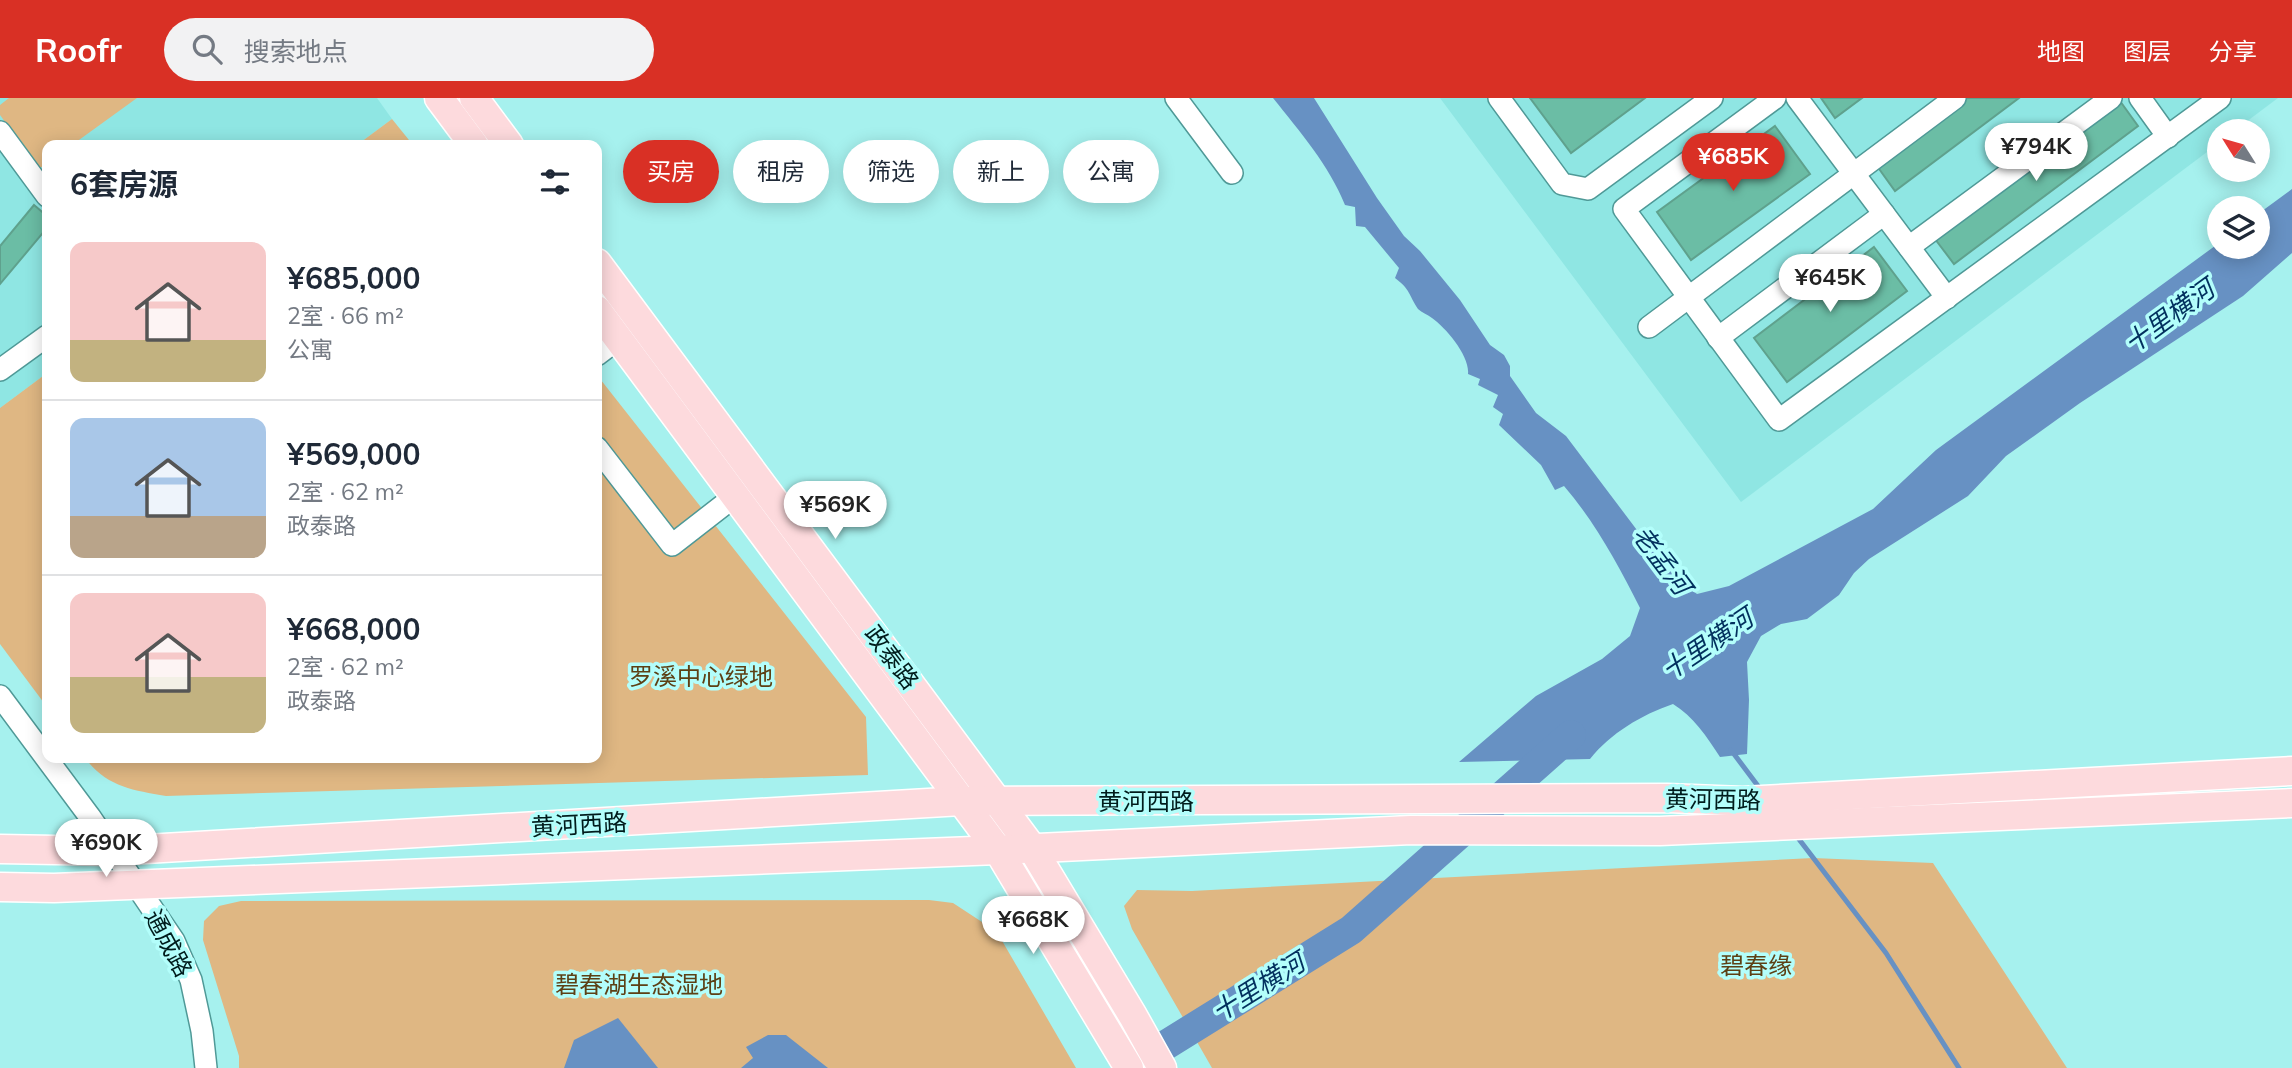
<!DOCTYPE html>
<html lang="zh">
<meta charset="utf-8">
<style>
:root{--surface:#fff;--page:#f2f2f3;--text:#1f2937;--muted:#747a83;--line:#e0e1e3;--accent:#d93025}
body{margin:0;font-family:Mulish,"Noto Sans SC",sans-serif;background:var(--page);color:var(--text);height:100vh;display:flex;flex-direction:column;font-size:26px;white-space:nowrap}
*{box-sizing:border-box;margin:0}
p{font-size:23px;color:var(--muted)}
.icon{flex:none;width:38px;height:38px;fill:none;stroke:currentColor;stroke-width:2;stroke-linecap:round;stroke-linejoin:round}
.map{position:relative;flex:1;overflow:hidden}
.sheet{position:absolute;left:42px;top:42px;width:560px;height:623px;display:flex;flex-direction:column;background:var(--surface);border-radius:14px;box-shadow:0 4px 18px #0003}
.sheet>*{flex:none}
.banner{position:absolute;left:623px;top:42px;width:665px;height:63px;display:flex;gap:14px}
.needle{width:46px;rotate:307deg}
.buttons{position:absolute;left:2207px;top:21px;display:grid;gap:14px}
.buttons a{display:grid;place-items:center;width:63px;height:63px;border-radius:50%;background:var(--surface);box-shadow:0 4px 18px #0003;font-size:35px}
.price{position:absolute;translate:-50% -60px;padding:0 16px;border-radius:24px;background:#fff;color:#222;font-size:23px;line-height:46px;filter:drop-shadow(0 2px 4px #0008)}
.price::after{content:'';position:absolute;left:50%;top:42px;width:21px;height:16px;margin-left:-10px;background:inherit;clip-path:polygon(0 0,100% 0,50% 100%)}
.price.current{background:var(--accent);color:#fff}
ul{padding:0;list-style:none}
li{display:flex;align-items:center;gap:21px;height:175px;padding:0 28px}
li+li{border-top:2px solid var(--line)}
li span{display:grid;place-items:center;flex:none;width:196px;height:140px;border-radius:14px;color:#555}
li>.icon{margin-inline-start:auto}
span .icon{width:84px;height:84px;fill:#fffc;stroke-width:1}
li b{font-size:30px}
h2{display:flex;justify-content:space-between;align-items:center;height:84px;padding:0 28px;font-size:30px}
.chip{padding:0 24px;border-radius:32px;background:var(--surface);box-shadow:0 4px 18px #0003;font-size:24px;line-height:63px}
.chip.current{background:var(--accent);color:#fff}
header{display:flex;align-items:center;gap:42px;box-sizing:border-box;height:98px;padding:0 35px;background:var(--accent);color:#fff}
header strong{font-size:33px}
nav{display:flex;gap:38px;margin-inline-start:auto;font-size:24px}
.search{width:490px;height:63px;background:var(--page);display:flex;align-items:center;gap:18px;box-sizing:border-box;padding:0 24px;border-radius:38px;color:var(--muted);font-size:26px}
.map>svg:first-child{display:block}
.built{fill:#8fe6e3}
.green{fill:#dfb783}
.water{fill:#6791c3}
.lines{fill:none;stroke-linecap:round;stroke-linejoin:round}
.stream{stroke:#6791c3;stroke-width:5}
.river{stroke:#6791c3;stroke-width:30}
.building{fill:#6bbda5;stroke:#5fa18d;stroke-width:2}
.minor-casing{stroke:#4f9997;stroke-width:24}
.major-casing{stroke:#fff;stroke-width:31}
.minor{stroke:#fff;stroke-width:21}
.major{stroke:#fddadd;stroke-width:28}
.labels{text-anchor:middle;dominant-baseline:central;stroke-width:7;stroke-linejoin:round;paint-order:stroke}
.street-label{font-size:24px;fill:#001c1c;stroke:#b3fefb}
.park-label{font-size:24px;fill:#5d4015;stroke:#b3fefb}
.water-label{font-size:26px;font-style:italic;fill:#02305e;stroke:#b3fefb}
</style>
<header>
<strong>Roofr</strong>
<div class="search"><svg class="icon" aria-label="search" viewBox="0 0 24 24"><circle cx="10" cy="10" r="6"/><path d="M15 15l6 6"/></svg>搜索地点</div>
<nav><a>地图</a><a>图层</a><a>分享</a></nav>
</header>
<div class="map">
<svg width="2292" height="970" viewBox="0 0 2292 970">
<rect width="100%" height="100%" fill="#a6f1ee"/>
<g class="built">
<polygon points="0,0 377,0 392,21 357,47 47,47 47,275 0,310"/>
<polygon points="1440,0 2278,0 2234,33 2219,33 2219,45 1741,404"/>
</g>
<g class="green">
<polygon points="9,0 137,0 72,47 47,47 47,65 39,71 0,17 0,7"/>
<polygon points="392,21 413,47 357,47"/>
<polygon points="47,275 47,609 0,546 0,310"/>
<path d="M597 277 866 619 868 677 166 698C132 692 107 689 85 660H597Z"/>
<polygon points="1813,760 1933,765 2067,970 1212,970 1132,831 1124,808 1137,792 1192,793"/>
<polygon points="929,802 953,805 982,824 1001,841 1076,970 239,970 239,958 203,842 204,823 219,808 241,803"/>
</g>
<g class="water">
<path d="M1273 0H1314L1377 100 1404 138 1420 153 1460 202 1490 247 1504 257 1510 268V278L1536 315 1566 338 1652 452 1676 480 1697 496 1729 488 1873 411 1936 352 2219 145V149H2258V116L2292 91V155L2243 198 2080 305 2006 358 1968 398 1869 461 1854 475 1839 497 1807 521 1781 526 1761 538 1747 564 1749 602 1747 656 1720 659C1707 639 1693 618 1673 606 1641 617 1611 635 1590 661L1459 664 1536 598 1602 561 1630 538 1640 510C1619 468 1595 424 1564 388L1555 392 1541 367 1499 327 1503 316 1493 309 1498 297 1478 287 1480 281 1468 276C1470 258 1446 230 1432 220 1427 216 1422 215 1418 211 1408 196 1411 192 1395 180L1399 170 1365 129 1356 128 1355 109 1345 107C1329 67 1300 34 1273 0Z"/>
<polygon points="618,920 658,970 564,970 574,942"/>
<polygon points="768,937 786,937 828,970 741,970 753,960 746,949"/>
</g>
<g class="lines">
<g class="stream">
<polyline points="1731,652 1761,692"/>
<polyline points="1795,736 1886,855 1959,970"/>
</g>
<polyline class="river" points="1132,968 1351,832 1571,637"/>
</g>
<g class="building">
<polygon points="1530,0 1645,0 1571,55"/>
<polygon points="1821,0 1862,0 1835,20"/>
<polygon points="1967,0 2019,0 1895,93 1877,68"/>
<polygon points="2120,3 2138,28 1954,166 1935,141"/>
<polygon points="1775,28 1810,76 1691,162 1657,114"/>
<polygon points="34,107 47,118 47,130 0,186 0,148"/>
<polygon points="1874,149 1907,193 1787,284 1754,240"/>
</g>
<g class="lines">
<g class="minor-casing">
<g id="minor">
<polyline points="1176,0 1232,75"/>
<polyline points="1499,0 1562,86 1588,91 1712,0"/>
<polyline points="1775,0 1624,111 1779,322 2220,0"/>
<polyline points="1797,0 1947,200"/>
<polyline points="2140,0 2168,39"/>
<polyline points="0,34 47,98"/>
<polyline points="1909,149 2111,0"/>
<polyline points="1649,229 1955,0"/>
<polyline points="1718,240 1884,116"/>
<polyline points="597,257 618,241"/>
<polyline points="0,272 47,238"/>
<polyline points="597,350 672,447 735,398"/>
<polyline points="0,598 90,719 174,843 191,882 202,933 206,970"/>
</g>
</g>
<g class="major-casing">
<g id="major">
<polyline points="439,0 474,47"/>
<polyline points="474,0 509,47"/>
<polyline points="597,165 1032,750 1133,918 1162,970"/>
<polyline points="597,212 998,752 1129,970"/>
<polyline points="0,751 112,753 962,703 1667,700 1743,703 2292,673"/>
<polyline points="0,789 54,790 998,752 1411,732 1660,733 2292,705"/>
</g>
</g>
<use href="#minor" class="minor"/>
<use href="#major" class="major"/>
</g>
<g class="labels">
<g class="street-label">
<text transform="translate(892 559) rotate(53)">政泰路</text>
<text transform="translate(1713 701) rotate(1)">黄河西路</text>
<text x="1146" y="703">黄河西路</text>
<text transform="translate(579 726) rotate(-3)">黄河西路</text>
<text transform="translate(169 845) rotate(62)">通成路</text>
</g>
<g class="park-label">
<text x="701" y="578">罗溪中心绿地</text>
<text x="1756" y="867">碧春缘</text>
<text x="639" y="886">碧春湖生态湿地</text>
</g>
<g class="water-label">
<text transform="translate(2169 218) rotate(-36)">十里横河</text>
<text transform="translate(1662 462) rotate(53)">老孟河</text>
<text transform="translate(1707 546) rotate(-34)">十里横河</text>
<text transform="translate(1258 889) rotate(-32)">十里横河</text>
</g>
</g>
</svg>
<div class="buttons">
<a><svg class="needle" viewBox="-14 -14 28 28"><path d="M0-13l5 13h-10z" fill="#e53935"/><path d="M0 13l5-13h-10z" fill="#747a83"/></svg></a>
<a><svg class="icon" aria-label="layers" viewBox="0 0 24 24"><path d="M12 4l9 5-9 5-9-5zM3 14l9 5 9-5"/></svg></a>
</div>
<b class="price" style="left:2036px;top:85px">¥794K</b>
<b class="price current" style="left:1733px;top:95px">¥685K</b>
<b class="price" style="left:1830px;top:216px">¥645K</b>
<b class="price" style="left:835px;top:443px">¥569K</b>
<b class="price" style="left:106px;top:781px">¥690K</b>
<b class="price" style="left:1033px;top:858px">¥668K</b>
<div class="banner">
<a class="chip current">买房</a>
<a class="chip">租房</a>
<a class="chip">筛选</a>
<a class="chip">新上</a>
<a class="chip">公寓</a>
</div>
<section class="sheet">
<h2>6套房源<svg class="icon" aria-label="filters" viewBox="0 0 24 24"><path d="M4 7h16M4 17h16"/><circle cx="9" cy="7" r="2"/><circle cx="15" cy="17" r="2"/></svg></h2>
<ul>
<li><span style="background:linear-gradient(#f6c9c9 70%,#c2b280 0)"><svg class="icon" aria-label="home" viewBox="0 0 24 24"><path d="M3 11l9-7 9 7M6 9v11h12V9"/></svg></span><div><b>¥685,000</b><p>2室 · 66 m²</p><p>公寓</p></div></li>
<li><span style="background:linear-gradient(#a9c7e8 70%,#b9a48a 0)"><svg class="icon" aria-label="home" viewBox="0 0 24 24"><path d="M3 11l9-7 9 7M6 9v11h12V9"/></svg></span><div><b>¥569,000</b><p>2室 · 62 m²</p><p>政泰路</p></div></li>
<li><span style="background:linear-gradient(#f6c9c9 60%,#c2b280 0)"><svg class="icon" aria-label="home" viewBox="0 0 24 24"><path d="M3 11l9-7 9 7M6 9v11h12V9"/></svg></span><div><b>¥668,000</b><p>2室 · 62 m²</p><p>政泰路</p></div></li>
</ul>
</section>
</div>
